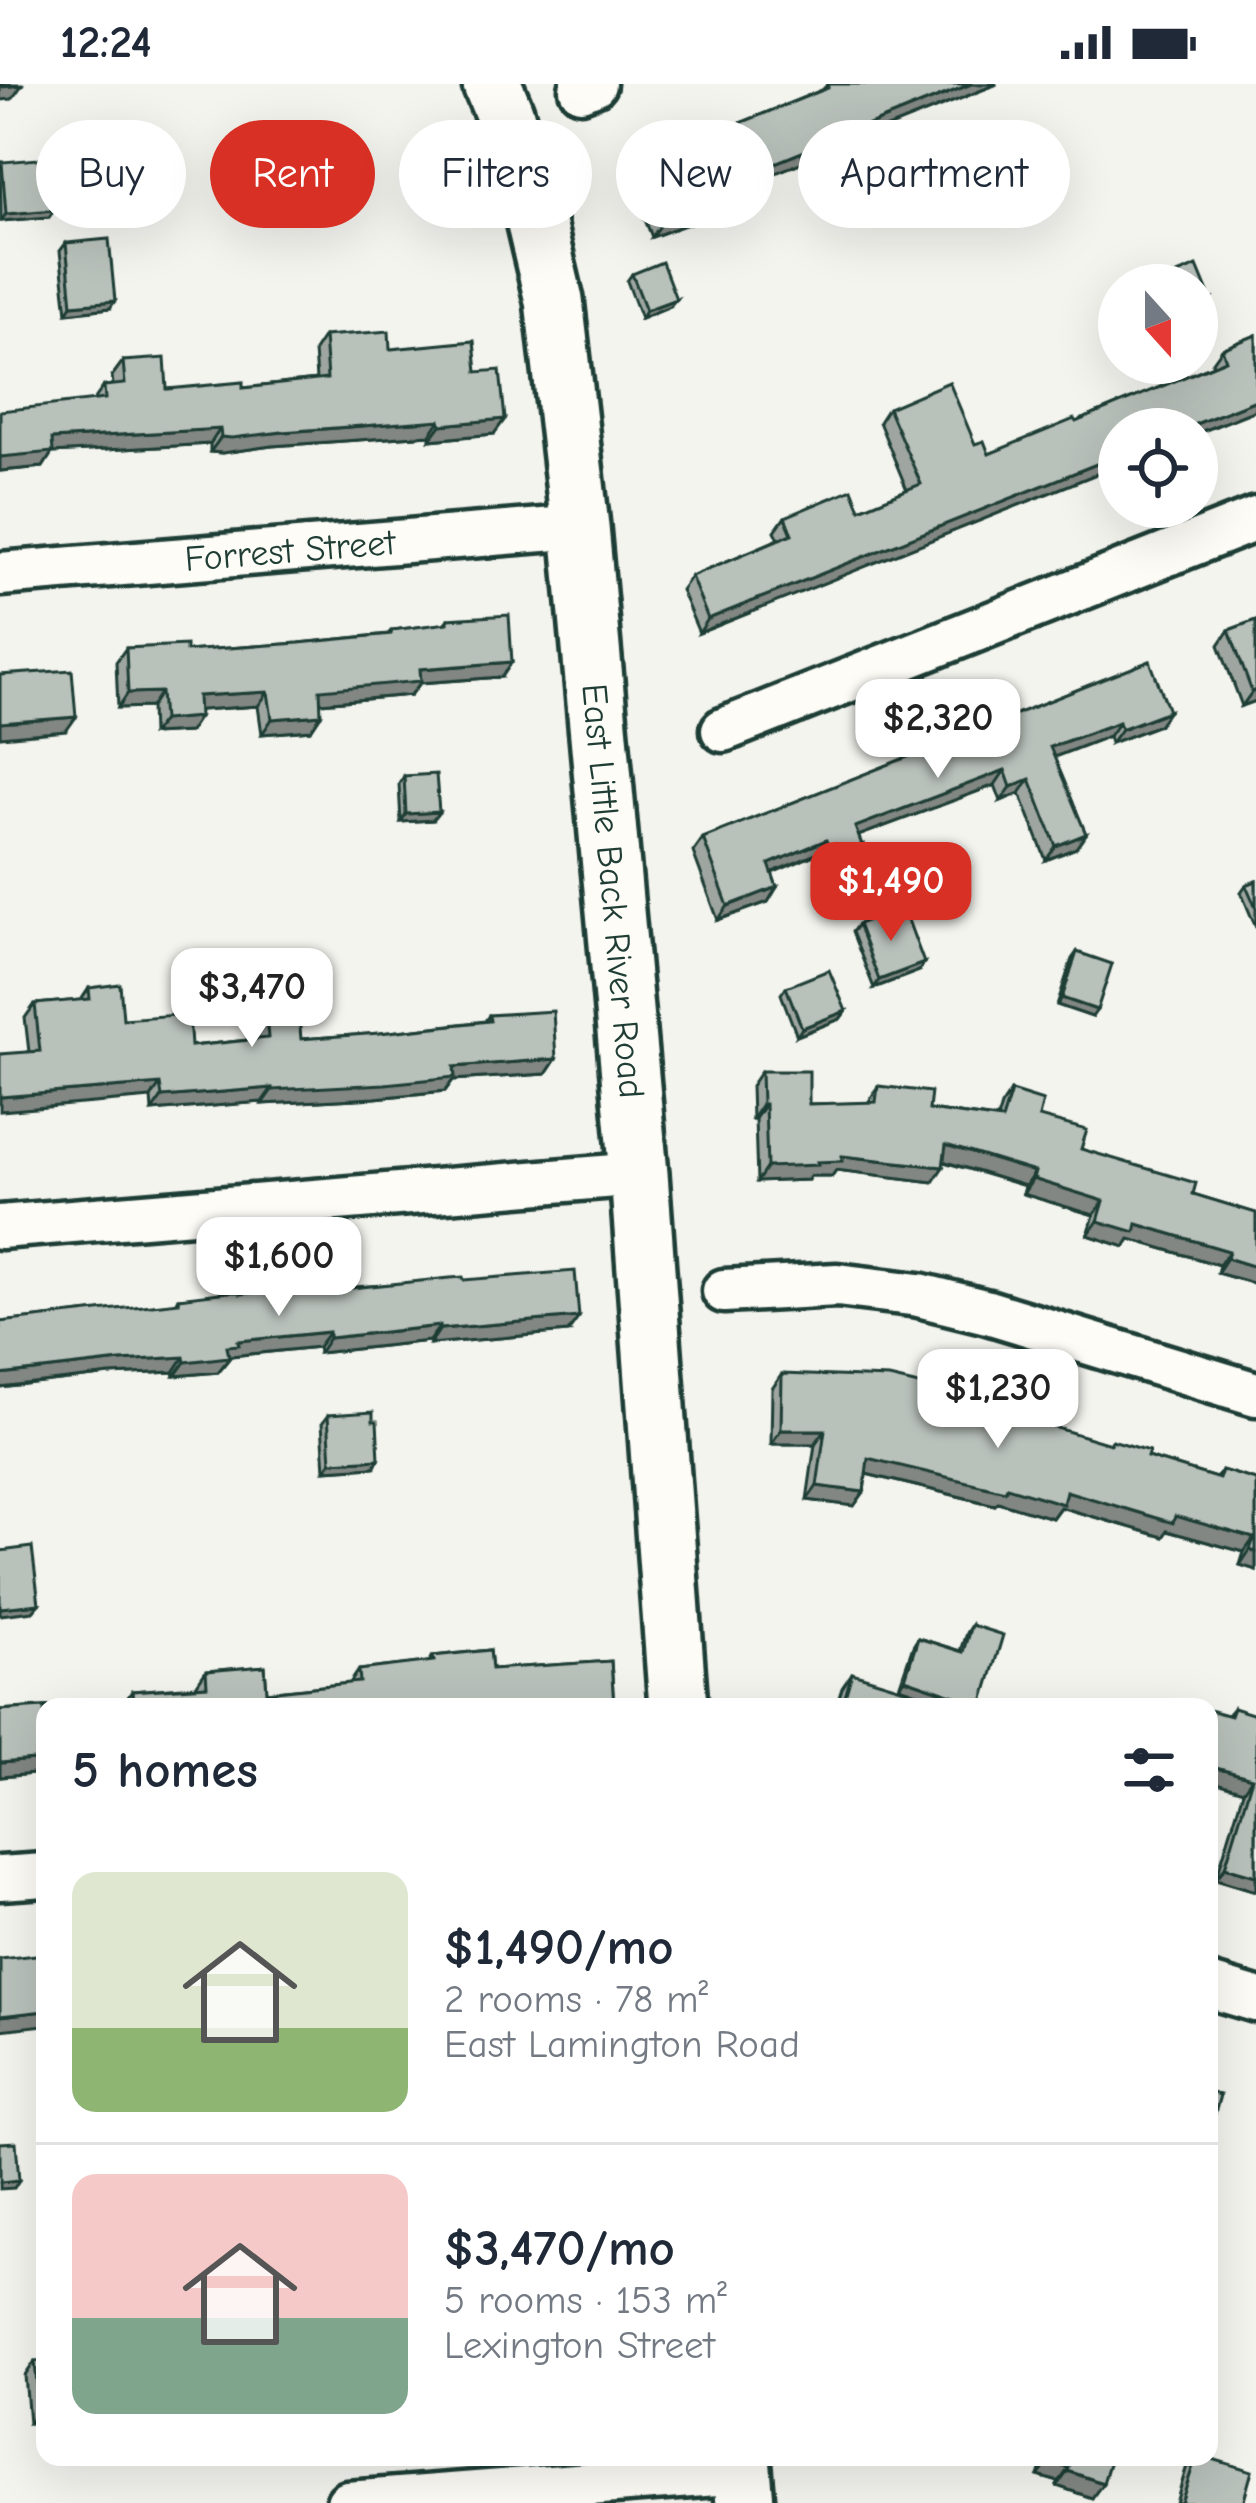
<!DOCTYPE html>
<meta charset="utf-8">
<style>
:root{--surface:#fff;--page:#f6f6f7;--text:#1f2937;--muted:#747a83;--line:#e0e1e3;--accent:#d93025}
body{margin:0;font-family:"Comic Neue",sans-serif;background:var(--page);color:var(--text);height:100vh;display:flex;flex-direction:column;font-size:45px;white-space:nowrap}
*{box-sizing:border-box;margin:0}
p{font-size:39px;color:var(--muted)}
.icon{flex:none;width:66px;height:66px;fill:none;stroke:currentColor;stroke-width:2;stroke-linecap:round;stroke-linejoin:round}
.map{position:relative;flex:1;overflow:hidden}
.panel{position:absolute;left:36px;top:1614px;width:1182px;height:768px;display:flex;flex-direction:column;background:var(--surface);border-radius:24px;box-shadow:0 12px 48px #0002}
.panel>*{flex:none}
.banner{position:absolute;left:36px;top:36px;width:1185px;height:108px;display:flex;gap:24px}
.needle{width:78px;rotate:159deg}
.tools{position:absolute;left:1098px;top:180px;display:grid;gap:24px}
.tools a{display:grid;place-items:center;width:120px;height:120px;border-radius:50%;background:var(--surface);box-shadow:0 12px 48px #0002;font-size:60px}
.price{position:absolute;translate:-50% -102px;padding:0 27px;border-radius:24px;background:#fff;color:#222;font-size:39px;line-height:78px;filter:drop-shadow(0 3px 6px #0008)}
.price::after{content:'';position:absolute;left:50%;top:72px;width:36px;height:27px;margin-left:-18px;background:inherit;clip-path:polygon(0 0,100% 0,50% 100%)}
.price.on{background:var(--accent);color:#fff}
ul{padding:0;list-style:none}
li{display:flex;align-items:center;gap:36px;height:300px;padding:0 36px}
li+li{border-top:3px solid var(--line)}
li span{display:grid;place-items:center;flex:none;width:336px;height:240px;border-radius:24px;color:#555}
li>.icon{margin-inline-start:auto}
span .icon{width:144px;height:144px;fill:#fffc;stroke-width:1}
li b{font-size:51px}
h2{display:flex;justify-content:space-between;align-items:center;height:144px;padding:0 36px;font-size:51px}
.chip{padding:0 42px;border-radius:54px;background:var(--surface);box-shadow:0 12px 48px #0002;font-size:42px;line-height:108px}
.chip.on{background:var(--accent);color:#fff}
.status{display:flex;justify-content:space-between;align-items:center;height:84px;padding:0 60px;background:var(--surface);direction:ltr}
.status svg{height:33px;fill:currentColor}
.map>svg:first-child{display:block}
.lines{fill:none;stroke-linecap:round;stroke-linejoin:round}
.street-casing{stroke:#1f3d34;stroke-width:51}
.secondary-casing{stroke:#1f3d34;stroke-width:66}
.street{stroke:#fdfcf7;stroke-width:42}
.secondary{stroke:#fdfcf7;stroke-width:57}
.wall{fill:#9fa6a1;stroke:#1f3d34;stroke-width:3}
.shaded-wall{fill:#828783;stroke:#1f3d34;stroke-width:3}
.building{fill:#b9c1bb;stroke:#1f3d34;stroke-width:3}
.labels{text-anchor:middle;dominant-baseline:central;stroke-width:9;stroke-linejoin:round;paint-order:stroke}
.street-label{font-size:36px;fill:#1f3d34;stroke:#fdfcf7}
</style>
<div class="status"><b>12:24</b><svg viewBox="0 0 49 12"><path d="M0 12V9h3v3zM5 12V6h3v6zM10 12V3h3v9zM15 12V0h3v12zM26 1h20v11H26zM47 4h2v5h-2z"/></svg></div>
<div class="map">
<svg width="1256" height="2419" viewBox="0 0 1256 2419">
<rect width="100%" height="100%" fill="#f4f4ef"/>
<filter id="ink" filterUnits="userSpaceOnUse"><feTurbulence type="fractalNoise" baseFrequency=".00833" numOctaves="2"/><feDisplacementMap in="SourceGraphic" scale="24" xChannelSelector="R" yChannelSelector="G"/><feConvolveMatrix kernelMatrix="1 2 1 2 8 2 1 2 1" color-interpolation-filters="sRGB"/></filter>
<g filter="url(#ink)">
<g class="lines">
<g class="street-casing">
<g id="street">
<polyline points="581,5 594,0"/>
<path id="s1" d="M0 490 580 443"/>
<polyline points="723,646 1256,435"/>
<polyline points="0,1143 639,1090"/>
<polyline points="724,1207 837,1201 919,1211 988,1228 1256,1310"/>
<polyline points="0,1794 45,1791"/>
<polyline points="1209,1902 1256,1916"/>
<polyline points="348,2419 742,2388"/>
</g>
</g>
<g class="secondary-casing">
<g id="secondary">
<path id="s2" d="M492 0 504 29 532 123 554 216 580 443 639 1090 678 1623"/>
<polyline points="741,2373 745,2419"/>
</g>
</g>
<use href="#street" class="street"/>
<use href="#secondary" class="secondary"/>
</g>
<g class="wall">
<polygon points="828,0 997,0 712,114 714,119 704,134 652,153 628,94 638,80 822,6"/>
<polygon points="2,78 54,126 49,133 1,137 0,80"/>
<polygon points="66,159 110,224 67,229 60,167"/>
<polygon points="632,190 670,222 641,234 627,197"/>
<polygon points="1256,251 1256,326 699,549 681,506 691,492 779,455 775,447 785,433 860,425 907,406 879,338 888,324 975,360 989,370 1076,338 1213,281 1212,279 1222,265"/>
<polygon points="324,252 390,265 477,288 494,350 430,356 430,351 272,362 222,369 210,368 210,360 52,369 43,383 0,387 94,316 104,302 113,301 112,292 123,277 167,305 243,304 316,296 314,267"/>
<polygon points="448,535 502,593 420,599 411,611 321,619 311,646 262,650 258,622 199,626 189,648 152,650 151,623 118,624 116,578 126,564 186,567 299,559 388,550 392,546 444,540"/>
<polygon points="1256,536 1256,617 1242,622 1219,561 1229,546"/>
<polygon points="1150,577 1159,641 1111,659 1109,652 1054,673 1086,750 1076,764 1046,776 1020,709 1001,717 995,701 858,752 862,761 852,776 823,787 816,770 772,789 777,803 768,818 718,836 693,768 703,754"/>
<polygon points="404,692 433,736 401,738 399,700"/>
<polygon points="1256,797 1256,844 1241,808 1246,801"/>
<polygon points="858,840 919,887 874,904 852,848"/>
<polygon points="1077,868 1092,933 1057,921 1072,875"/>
<polygon points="262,890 301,955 380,949 485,937 489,931 556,975 546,990 453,996 445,1007 375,1014 262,1020 262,1018 152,1027 151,1014 29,968 25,934 35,920 81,916 89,904 123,935 191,962 257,955 252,904"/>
<polygon points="786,903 846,927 840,935 797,952 781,910"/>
<polygon points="761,987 809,1020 868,1019 878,1002 929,1026 997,1035 1001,1022 1011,1007 1039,1033 1081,1065 1193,1110 1256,1129 1256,1200 1217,1189 1219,1181 1130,1155 1125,1163 1088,1151 1094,1131 1023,1110 1025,1102 944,1078 933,1098 836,1086 832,1092 810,1092 808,1096 757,1098 755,1035 752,1035 751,1002"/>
<polygon points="464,1196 568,1248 430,1260 429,1257 319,1269 318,1263 231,1272 218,1288 175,1292 174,1288 110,1291 0,1304 0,1238 175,1219 178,1214"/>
<polygon points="782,1290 973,1319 1109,1360 1112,1356 1147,1373 1216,1394 1222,1386 1256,1396 1256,1486 1240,1481 1244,1468 1167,1447 1163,1453 1060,1423 1052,1434 998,1418 995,1421 866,1390 864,1408 854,1422 807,1416 815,1360 771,1360 772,1305"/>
<polygon points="328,1331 374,1383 325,1386 322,1339"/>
<polygon points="971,1541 982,1621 980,1623 961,1623 899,1603 913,1562 918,1554 960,1567 966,1549"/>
<polygon points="490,1566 492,1585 611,1577 614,1623 45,1623 45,1689 0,1693 0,1626 125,1617 132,1607 196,1602 206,1587 265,1582 267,1608 350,1599 359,1586 429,1578 433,1572"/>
<polygon points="852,1589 903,1623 836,1623 842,1604"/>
<polygon points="1233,1624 1256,1686 1256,1807 1216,1795 1243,1707 1227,1631"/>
<polygon points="35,2277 45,2277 45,2338 29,2339 25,2292"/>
<polygon points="1044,2373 1111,2373 1092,2414 1057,2402 1059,2398 1038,2392"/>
<polygon points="1194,2373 1206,2373 1243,2419 1176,2419 1186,2385"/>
</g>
<g class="shaded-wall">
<polygon points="971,0 997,0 698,120 708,106"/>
<polygon points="22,1 12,15 0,16 0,3"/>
<polygon points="714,119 704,134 652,153 662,139"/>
<polygon points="54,126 49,133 1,137 6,130"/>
<polygon points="676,215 670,222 641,234 646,226"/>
<polygon points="1211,216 1205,223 1197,226 1197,221"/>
<polygon points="115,217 110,224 67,229 72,221"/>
<polygon points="1256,316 1256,326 1197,349 1197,345 1183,345"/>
<polygon points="505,335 494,350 430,356 441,341"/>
<polygon points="440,336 430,351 272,362 222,369 210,368 221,353"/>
<polygon points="220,345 210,360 52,369 43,383 0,387 0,373 52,355"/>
<polygon points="1119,371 1119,381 699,549 708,535"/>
<polygon points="512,578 502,593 420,599 411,611 309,620 320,606 420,585"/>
<polygon points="1256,606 1256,617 1242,622 1252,608"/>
<polygon points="161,608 151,623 118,624 128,609"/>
<polygon points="268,608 258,622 188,627 198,612"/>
<polygon points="1169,627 1159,641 1111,659 1121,645"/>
<polygon points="321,631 311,646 262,650 272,635"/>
<polygon points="76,633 66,647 0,653 0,639"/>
<polygon points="199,633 189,648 152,650 163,636"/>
<polygon points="1119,638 1109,652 1041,678 1050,663"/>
<polygon points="1005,686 995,701 845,757 855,743"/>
<polygon points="1030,695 1020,709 1001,717 1011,703"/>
<polygon points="439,728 433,736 401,738 406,730"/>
<polygon points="1086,750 1076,764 1046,776 1056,762"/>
<polygon points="826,756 816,770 759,794 769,780"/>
<polygon points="862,761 852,776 823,787 833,773"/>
<polygon points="777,803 768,818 718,836 728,822"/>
<polygon points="924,879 919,887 874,904 879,896"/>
<polygon points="1062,914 1097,926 1092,933 1057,921"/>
<polygon points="846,927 840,935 797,952 802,944"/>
<polygon points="556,975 546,990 453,996 445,1007 375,1014 262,1020 272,1006 454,983"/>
<polygon points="160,1000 151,1014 0,1027 0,1013"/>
<polygon points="272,1004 262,1018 152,1027 162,1013"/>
<polygon points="762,1020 765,1020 755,1035 752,1035"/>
<polygon points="946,1061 1035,1088 1025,1102 936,1075"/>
<polygon points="842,1072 943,1083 933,1098 836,1086 832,1092 810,1092 808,1096 757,1098 767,1083 817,1078"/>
<polygon points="1033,1095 1104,1117 1094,1131 1023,1110"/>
<polygon points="1098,1137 1137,1140 1229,1167 1219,1181 1130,1155 1125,1163 1088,1151"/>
<polygon points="1227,1174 1256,1183 1256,1200 1217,1189"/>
<polygon points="579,1233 568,1248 430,1260 440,1245"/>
<polygon points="440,1242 429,1257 319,1269 329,1254"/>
<polygon points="329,1248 318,1263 231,1272 218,1288 175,1292 185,1278 238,1257"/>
<polygon points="184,1273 174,1288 110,1291 0,1304 0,1291 120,1277"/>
<polygon points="781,1346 825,1346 815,1360 771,1360"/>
<polygon points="868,1374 1007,1403 1066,1407 1175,1432 1254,1454 1244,1468 1167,1447 1163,1453 1060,1423 1052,1434 998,1418 995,1421 858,1388"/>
<polygon points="379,1375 374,1383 325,1386 331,1378"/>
<polygon points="817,1402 864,1408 854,1422 807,1416"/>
<polygon points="1250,1466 1256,1468 1256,1486 1240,1481"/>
<polygon points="39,1520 33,1527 0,1531 0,1524"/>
<polygon points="905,1595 982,1621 980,1623 961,1623 899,1603"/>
<polygon points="45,1675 45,1689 0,1693 0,1679"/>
<polygon points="1209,1682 1252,1694 1243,1707 1209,1697"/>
<polygon points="1225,1783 1256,1792 1256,1807 1216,1795"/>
<polygon points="45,1927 45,1941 0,1946 0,1932"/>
<polygon points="19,2096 14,2104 0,2105 0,2098"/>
<polygon points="45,2324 45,2338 29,2339 39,2325"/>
<polygon points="1049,2378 1069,2384 1059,2398 1038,2392"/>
<polygon points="1068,2387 1103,2399 1092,2414 1057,2402"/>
</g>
<g class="building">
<polygon points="0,0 22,0 22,1 0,3"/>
<polygon points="971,0 708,106 714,119 662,139 638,80 828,4 828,0"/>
<polygon points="50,74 54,126 6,130 2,78"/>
<polygon points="109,155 115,217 72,221 66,159"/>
<polygon points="662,178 676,215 646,226 632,190"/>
<polygon points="1197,182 1211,216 1197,221 1197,201 1170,201 1167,194"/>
<polygon points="389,247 390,265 474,257 477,288 500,286 505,335 441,341 440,336 282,348 232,354 221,353 220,345 52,355 53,368 0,373 0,327 105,315 104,302 125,300 123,277 165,274 167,305 243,298 243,304 327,295 324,252"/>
<polygon points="1256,251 1256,316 1183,345 1119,345 1119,371 708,535 691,492 792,450 785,433 852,405 860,425 921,400 888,324 949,298 975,360 984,357 989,370 1074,335 1076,338 1226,276 1222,265"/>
<polygon points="509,531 512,578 420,585 421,597 320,606 321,631 272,635 268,608 198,612 199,633 163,636 161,608 128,609 126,564 186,561 186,567 299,559 391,550 392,546 448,539 448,535"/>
<polygon points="1256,536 1256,606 1252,608 1229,546"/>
<polygon points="1150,577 1169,627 1121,645 1119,638 1050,663 1086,750 1056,762 1030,695 1011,703 1005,686 855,743 862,761 833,773 826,756 769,780 777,803 728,822 703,754"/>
<polygon points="72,586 76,633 0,639 0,591"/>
<polygon points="436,690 439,728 406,730 404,692"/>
<polygon points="1256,797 1256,824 1246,801"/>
<polygon points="903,823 924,879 879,896 858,840"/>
<polygon points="1077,868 1112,880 1097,926 1062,914"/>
<polygon points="829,886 846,927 802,944 786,903"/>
<polygon points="295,888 301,955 380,949 490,937 489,931 553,927 556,975 454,983 455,993 385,1000 272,1006 272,1004 162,1013 160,1000 0,1013 0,970 40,967 35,920 90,915 89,904 120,900 123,935 189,930 191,962 268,954 262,890"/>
<polygon points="761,987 809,987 809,1020 876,1018 878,1002 931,1008 929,1026 1002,1036 1011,1007 1043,1017 1039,1033 1087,1046 1081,1065 1196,1099 1193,1110 1256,1129 1256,1183 1227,1174 1229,1167 1137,1140 1135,1148 1098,1137 1104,1117 1033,1095 1035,1088 946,1061 943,1083 842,1072 842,1077 817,1078 818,1081 767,1083 765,1020 762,1020"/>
<polygon points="575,1187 579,1233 440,1245 440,1242 329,1254 329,1248 238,1257 239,1261 227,1262 229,1273 185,1278 184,1273 120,1277 0,1291 0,1238 179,1218 178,1214 228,1208 240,1208 240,1210 351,1198 351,1204 450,1194 463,1193 464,1196"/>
<polygon points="782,1290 889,1294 974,1314 973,1319 1110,1360 1112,1356 1149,1367 1147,1373 1219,1395 1222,1386 1256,1396 1256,1468 1250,1466 1254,1454 1175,1432 1173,1439 1066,1407 1063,1420 1007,1403 1005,1407 868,1374 864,1408 817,1402 825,1346 781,1346"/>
<polygon points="373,1328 373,1337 377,1337 379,1375 331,1378 328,1331"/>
<polygon points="32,1463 39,1520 0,1524 0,1467"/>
<polygon points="971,1541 1003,1551 982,1621 905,1595 918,1554 963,1568"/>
<polygon points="490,1566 492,1585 611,1577 614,1623 45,1623 45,1675 0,1679 0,1626 133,1617 132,1607 207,1602 206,1587 265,1582 267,1608 360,1598 359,1586 434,1577 433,1572"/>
<polygon points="852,1589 908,1606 903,1623 842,1623"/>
<polygon points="1179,1618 1198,1623 1178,1623"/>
<polygon points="1233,1624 1256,1631 1256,1792 1225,1783 1252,1694 1209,1682 1209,1626 1230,1632"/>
<polygon points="45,1870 45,1927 0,1932 0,1875"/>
<polygon points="1209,2008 1220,2011 1209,2052"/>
<polygon points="16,2058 19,2096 0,2098 0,2059"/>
<polygon points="35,2277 45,2277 45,2324 39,2325"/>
<polygon points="1050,2373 1111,2373 1103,2399 1068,2387 1069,2384 1049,2378"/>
<polygon points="1196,2373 1206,2373 1252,2387 1243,2419 1181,2419"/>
</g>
</g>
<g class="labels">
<g class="street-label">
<text stroke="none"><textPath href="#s1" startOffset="291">Forrest Street</textPath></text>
<text stroke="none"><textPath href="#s2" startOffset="819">East Little Back River Road</textPath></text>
</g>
</g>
</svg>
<div class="tools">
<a><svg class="needle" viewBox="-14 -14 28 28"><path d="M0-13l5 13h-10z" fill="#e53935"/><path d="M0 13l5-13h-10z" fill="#747a83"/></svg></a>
<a><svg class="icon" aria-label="locate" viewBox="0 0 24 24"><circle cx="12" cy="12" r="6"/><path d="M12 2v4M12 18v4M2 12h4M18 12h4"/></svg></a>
</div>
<b class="price" style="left:938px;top:697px">$2,320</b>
<b class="price on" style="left:891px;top:860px">$1,490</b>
<b class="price" style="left:252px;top:966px">$3,470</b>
<b class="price" style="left:279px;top:1235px">$1,600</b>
<b class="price" style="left:998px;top:1367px">$1,230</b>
<div class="banner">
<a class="chip">Buy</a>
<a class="chip on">Rent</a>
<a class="chip">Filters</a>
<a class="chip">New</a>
<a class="chip">Apartment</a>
</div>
<section class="panel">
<h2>5 homes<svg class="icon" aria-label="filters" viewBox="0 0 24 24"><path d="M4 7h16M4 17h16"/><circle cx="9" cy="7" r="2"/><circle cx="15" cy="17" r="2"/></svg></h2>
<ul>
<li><span style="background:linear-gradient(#dfe7d0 65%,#8fb573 0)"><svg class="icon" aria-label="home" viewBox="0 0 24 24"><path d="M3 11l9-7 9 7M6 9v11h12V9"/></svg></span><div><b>$1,490/mo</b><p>2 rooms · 78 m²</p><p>East Lamington Road</p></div></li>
<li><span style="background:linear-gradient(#f6c9c9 60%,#7fa58c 0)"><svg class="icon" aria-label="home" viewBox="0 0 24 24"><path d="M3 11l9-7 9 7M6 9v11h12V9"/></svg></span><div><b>$3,470/mo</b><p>5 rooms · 153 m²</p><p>Lexington Street</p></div></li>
</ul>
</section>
</div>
